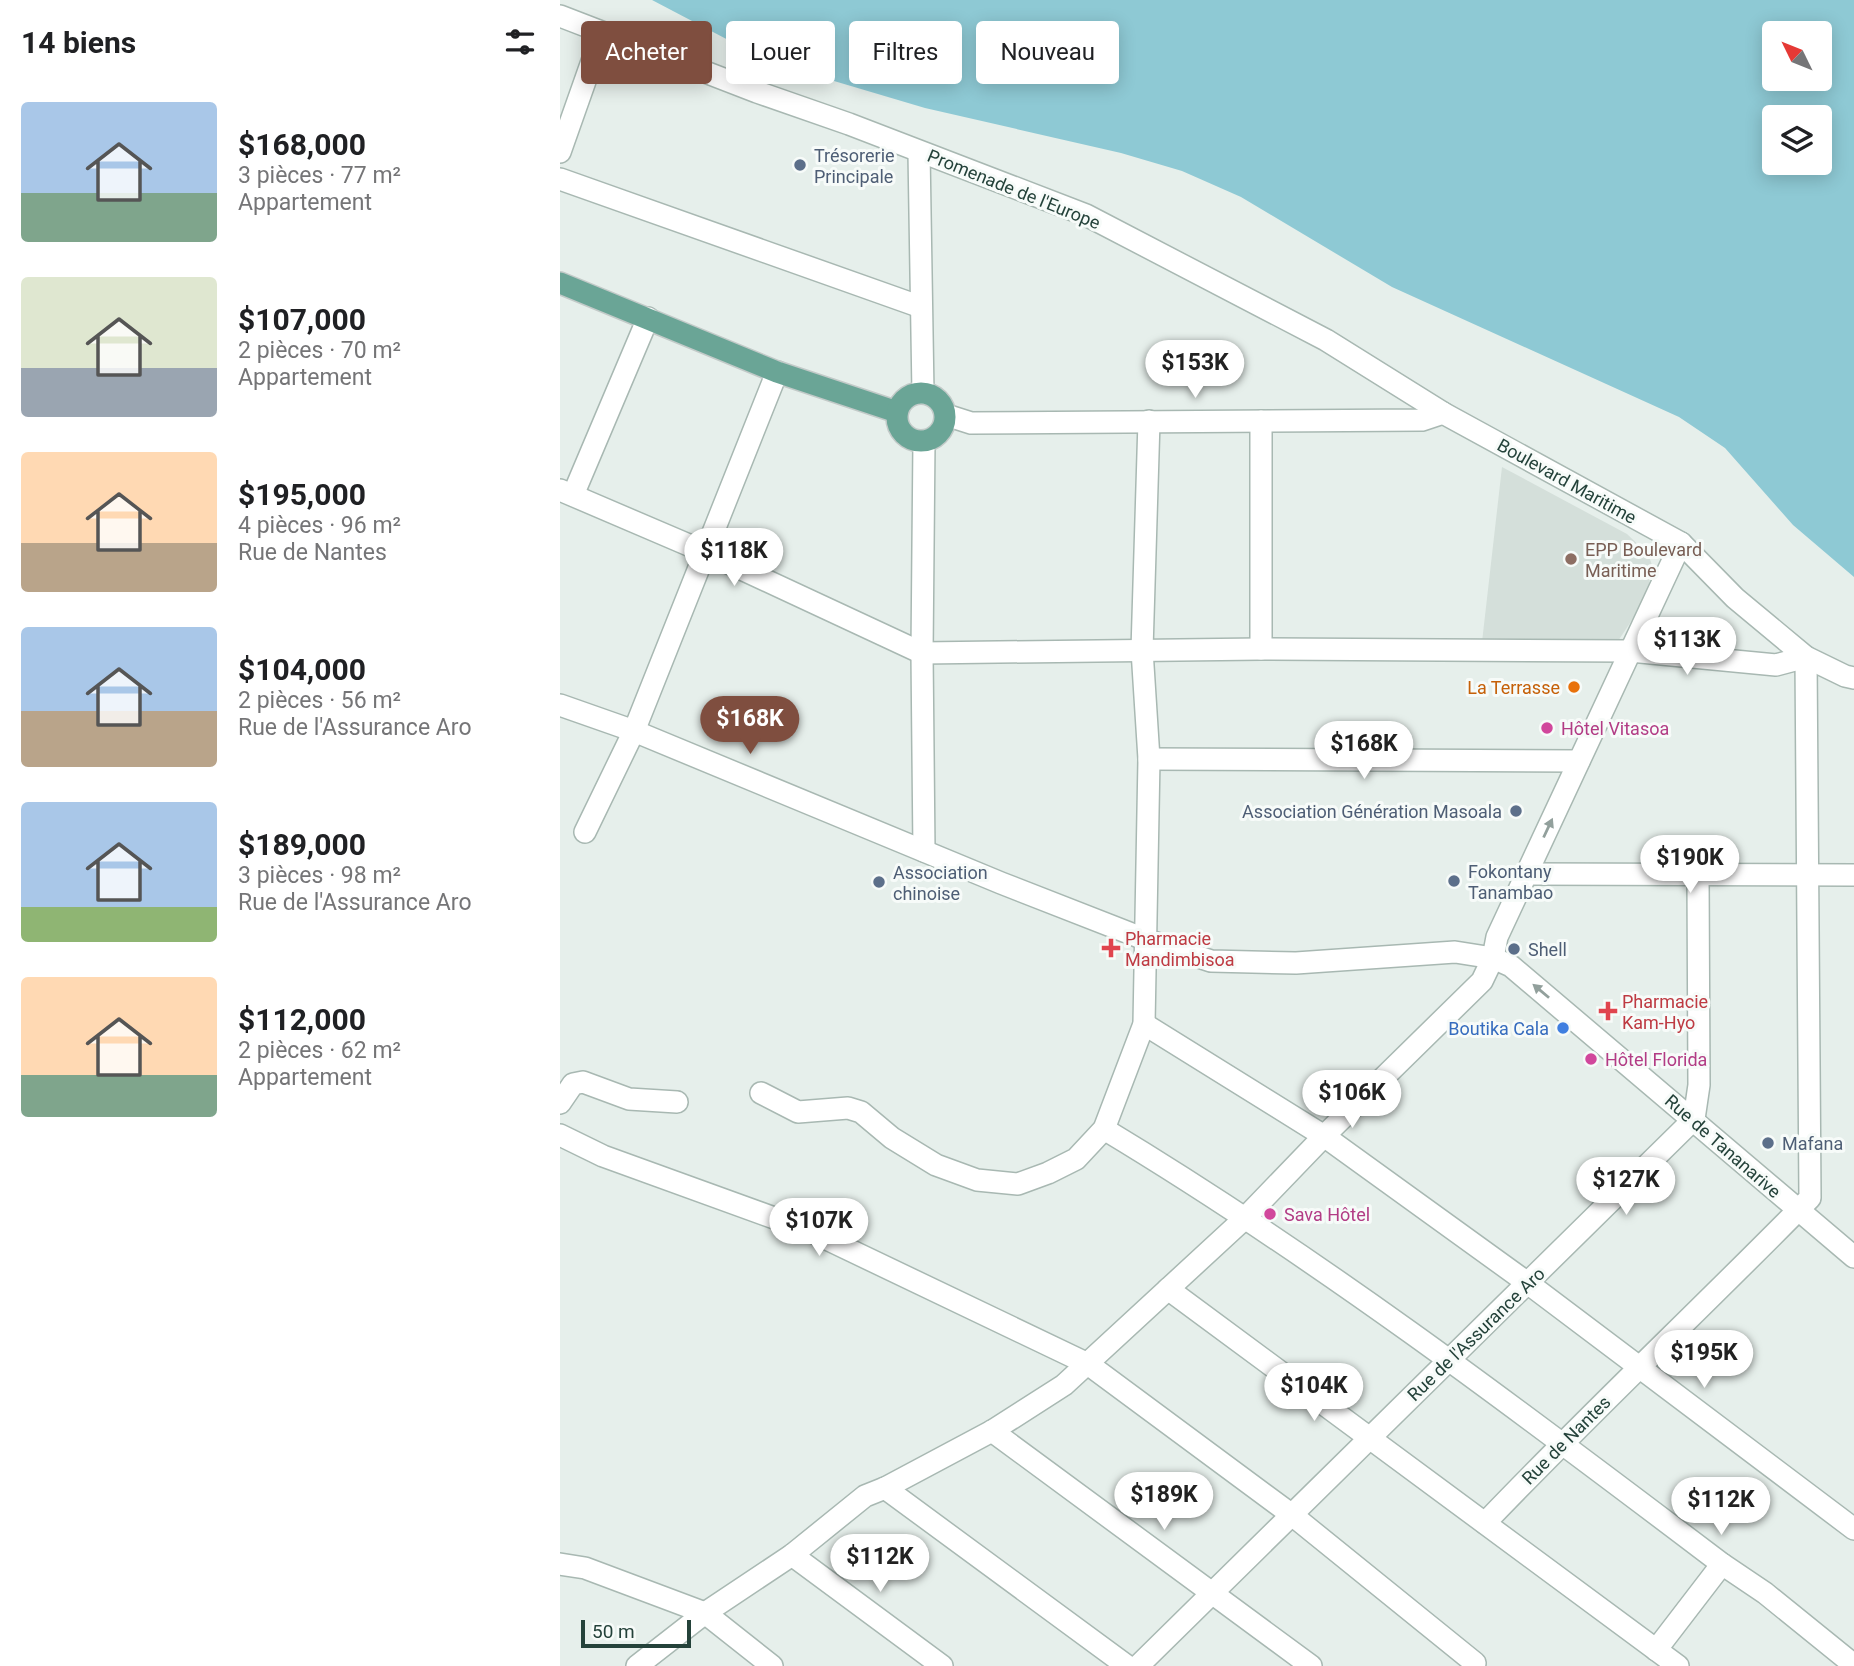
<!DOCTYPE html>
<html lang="fr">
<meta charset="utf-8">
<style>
:root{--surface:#fff;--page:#f2f2f2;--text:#202124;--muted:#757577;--accent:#7f4e3f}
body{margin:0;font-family:Roboto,sans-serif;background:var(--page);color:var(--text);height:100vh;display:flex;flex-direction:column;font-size:26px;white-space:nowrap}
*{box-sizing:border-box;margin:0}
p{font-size:23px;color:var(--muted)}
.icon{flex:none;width:38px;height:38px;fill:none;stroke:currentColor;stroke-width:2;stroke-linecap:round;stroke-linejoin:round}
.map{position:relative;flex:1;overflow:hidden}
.panel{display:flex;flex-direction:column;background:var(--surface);width:560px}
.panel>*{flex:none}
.top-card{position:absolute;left:21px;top:21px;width:665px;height:63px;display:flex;gap:14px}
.needle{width:46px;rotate:313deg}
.fabs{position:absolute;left:1202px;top:21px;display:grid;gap:14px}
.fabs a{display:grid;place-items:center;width:70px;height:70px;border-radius:7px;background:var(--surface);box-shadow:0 4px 18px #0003;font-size:35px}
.scale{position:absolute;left:21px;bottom:18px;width:110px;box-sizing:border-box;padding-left:7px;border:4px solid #24423a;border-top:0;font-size:19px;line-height:24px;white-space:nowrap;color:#24423a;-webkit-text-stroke:5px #f7fbf9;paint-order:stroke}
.price{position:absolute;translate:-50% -60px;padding:0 16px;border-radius:24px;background:#fff;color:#222;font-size:23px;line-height:46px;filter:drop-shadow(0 2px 4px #0008)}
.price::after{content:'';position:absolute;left:50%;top:42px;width:21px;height:16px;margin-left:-10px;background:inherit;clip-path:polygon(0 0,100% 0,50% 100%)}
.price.current{background:var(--accent);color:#fff}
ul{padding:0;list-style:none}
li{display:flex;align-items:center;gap:21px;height:175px;padding:0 21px}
li span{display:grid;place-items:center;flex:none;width:196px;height:140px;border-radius:7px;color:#555}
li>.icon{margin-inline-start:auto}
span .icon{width:84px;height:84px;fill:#fffc;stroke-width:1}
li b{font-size:30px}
h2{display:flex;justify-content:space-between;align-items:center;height:84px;padding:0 21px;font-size:30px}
.chip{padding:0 24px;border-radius:7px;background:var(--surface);box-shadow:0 4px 18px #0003;font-size:24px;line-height:63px}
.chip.current{background:var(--accent);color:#fff}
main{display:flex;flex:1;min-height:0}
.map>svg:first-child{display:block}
.built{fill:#d4dfda}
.water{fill:#8ec9d4;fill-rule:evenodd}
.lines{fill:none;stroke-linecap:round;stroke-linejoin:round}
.minor-casing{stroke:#a8b8b2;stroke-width:24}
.major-casing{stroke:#c2cac8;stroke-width:24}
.minor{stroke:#fff;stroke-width:21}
.major{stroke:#6aa596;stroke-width:21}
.oneway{fill:#92a09c}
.service-dot{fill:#5c6f8a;stroke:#f7fbf9;stroke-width:2.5}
.education-dot{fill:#8d6e63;stroke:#f7fbf9;stroke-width:2.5}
.food-dot{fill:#e8710a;stroke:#f7fbf9;stroke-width:2.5}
.hotel-dot{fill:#d1479c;stroke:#f7fbf9;stroke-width:2.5}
.health-dot{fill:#e0444e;stroke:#f7fbf9;stroke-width:2.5}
.shop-dot{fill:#3f7fe0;stroke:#f7fbf9;stroke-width:2.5}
.labels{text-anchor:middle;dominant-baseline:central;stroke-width:6;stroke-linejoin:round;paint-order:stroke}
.service-label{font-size:18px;fill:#4e5e75;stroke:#f7fbf9;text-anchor:start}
.street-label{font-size:18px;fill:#24423a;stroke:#f7fbf9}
.education-label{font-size:18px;fill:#785e54;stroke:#f7fbf9;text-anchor:start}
.food-label{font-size:18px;fill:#c56008;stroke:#f7fbf9;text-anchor:end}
.hotel-label{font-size:18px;fill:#b23c85;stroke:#f7fbf9;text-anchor:start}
.health-label{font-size:18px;fill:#be3a42;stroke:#f7fbf9;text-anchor:start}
.shop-label{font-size:18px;fill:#366cbe;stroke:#f7fbf9;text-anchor:end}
</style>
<main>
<section class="panel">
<h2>14 biens<svg class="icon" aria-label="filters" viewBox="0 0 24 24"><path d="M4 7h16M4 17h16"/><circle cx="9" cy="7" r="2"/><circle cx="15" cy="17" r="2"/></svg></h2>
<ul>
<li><span style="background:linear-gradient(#a9c7e8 65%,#7fa58c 0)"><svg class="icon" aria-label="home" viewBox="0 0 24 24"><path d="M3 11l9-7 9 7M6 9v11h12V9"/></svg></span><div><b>$168,000</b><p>3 pièces · 77 m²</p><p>Appartement</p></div></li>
<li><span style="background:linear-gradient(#dfe7d0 65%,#9aa5b1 0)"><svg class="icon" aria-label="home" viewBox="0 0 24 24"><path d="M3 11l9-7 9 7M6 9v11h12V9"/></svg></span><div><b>$107,000</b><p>2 pièces · 70 m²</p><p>Appartement</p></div></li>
<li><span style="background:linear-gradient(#ffd9b3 65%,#b9a48a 0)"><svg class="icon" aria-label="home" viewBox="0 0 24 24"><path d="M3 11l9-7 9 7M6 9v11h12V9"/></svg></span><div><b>$195,000</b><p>4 pièces · 96 m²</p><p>Rue de Nantes</p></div></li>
<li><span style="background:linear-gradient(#a9c7e8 60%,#b9a48a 0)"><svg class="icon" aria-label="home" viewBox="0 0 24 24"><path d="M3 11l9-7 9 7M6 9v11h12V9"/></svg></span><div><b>$104,000</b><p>2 pièces · 56 m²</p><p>Rue de l'Assurance Aro</p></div></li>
<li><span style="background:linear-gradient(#a9c7e8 75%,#8fb573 0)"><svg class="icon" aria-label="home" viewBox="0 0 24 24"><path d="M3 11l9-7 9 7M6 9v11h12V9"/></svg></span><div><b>$189,000</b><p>3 pièces · 98 m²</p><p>Rue de l'Assurance Aro</p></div></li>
<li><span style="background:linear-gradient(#ffd9b3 70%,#7fa58c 0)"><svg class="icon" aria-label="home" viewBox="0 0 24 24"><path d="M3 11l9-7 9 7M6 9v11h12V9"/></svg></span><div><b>$112,000</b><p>2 pièces · 62 m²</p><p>Appartement</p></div></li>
</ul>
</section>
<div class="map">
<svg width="1294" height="1666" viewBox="0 0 1294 1666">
<rect width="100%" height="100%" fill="#e6efeb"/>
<polygon class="built" points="942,467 1067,534 1088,554 1092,565 1089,585 1076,614 1058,641 922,642"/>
<path class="water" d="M92 0H1294V577L1233 525 1165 448 1119 417 832 287 681 197 622 171 561 153 365 108 210 62ZM1214 33H1260V79H1214ZM1214 117H1260V163H1214Z"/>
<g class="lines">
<g class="minor-casing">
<g id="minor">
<polyline points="0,16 197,92 289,124 526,215 766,340 883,413 1121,543 1175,598 1246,657 1285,676 1294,678"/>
<polyline points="0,152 42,33"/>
<polyline points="359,152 363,393"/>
<polyline points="0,179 361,307"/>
<polyline points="386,415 411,423 862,420 883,413"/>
<polyline points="701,421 701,649"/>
<path d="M0 490 145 552 362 653 701 649 1070 651 1216 665 1246 657 1250 1198C1143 1307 1031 1412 925 1523"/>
<polyline points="13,495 88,318"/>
<polyline points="0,705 74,731 441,883 587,940 651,961 736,963 895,952 933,958 951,966 1294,1257"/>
<polyline points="589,759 1019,761"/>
<polyline points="25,832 74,731 217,372"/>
<polyline points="364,851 362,653 364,441"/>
<polyline points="967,874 1294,875"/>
<polyline points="584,1024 764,1136 969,1284 1294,1529"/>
<polyline points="201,1093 238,1112 288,1108 301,1112 332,1138 376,1165 417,1180 458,1184 488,1173 516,1159 544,1129 584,1024 589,759 582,650 589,421"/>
<polyline points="0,1103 13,1084 23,1082 69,1099 117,1102"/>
<path d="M544 1129C760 1259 961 1412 1162 1564L1205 1593 1294 1665"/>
<polyline points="0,1135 43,1156 250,1231 528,1364 732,1515 915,1663"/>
<polyline points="608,1289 1118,1666"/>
<polyline points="432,1431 751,1666"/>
<polyline points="325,1488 567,1666"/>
<polyline points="232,1555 382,1666"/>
<polyline points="0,1564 25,1568 145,1613 212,1666"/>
<polyline points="1096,1650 1162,1564"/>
<polyline points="77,1666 145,1613 232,1555 305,1496 325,1488 432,1431 504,1385 684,1219 764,1136 922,981 933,958 937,937 1121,543"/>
<polyline points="578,1666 1134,1119 1139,1085 1138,874"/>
</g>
</g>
<g class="major-casing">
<g id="major">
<polyline points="0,283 217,372 337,412"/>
<circle cx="361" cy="417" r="24"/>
</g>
</g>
<use href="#minor" class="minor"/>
<use href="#major" class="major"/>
</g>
<defs><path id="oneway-solid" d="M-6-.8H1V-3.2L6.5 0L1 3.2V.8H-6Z" transform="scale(1.75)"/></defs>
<g class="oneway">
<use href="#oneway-solid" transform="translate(988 828) rotate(-65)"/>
<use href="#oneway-solid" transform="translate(981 991) rotate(-140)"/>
</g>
<g class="service-dot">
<circle cx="240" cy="165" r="7"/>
<circle cx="956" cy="811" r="7"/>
<circle cx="894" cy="881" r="7"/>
<circle cx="319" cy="882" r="7"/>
<circle cx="954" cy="949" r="7"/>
<circle cx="1208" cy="1143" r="7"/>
</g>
<circle class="education-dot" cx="1011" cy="559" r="7"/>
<circle class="food-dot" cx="1014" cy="687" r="7"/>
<g class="hotel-dot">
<circle cx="987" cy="728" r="7"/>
<circle cx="1031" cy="1059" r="7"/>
<circle cx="710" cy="1214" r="7"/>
</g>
<g class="health-dot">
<path d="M547.5 937.5h7v7h7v7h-7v7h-7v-7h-7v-7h7z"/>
<path d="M1044.5 1000.5h7v7h7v7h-7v7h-7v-7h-7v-7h7z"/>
</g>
<circle class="shop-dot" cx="1003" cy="1028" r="7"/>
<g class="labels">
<g class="service-label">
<text x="254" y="155">Trésorerie<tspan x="254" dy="21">Principale</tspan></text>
<text x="942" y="811" text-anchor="end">Association Génération Masoala</text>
<text x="908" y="871">Fokontany<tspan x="908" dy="21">Tanambao</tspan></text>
<text x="333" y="872">Association<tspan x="333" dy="21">chinoise</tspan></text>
<text x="968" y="949">Shell</text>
<text x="1222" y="1143">Mafana</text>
</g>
<g class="street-label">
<text transform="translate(454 189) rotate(22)">Promenade de l'Europe</text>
<text transform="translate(1007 481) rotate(29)">Boulevard Maritime</text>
<text transform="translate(1163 1146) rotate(41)">Rue de Tananarive</text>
<text transform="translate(916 1334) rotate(-44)">Rue de l'Assurance Aro</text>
<text transform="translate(1006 1440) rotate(-45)">Rue de Nantes</text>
</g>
<g class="education-label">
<text x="1025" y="549">EPP Boulevard<tspan x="1025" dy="21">Maritime</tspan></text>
</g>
<g class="food-label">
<text x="1000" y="687">La Terrasse</text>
</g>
<g class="hotel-label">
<text x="1001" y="728">Hôtel Vitasoa</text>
<text x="1045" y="1059">Hôtel Florida</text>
<text x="724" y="1214">Sava Hôtel</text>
</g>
<g class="health-label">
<text x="565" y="938">Pharmacie<tspan x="565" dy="21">Mandimbisoa</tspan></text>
<text x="1062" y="1001">Pharmacie<tspan x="1062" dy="21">Kam-Hyo</tspan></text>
</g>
<g class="shop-label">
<text x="989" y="1028">Boutika Cala</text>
</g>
</g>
</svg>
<div class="fabs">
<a><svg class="needle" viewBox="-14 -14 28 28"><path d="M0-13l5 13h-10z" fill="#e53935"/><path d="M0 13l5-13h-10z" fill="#757577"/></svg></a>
<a><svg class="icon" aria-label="layers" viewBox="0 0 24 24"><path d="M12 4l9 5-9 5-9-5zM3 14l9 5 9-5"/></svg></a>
</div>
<div class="scale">50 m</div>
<b class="price" style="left:635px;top:400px">$153K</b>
<b class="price" style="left:174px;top:588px">$118K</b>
<b class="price" style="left:1127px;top:677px">$113K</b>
<b class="price current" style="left:190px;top:756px">$168K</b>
<b class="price" style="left:804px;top:781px">$168K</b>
<b class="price" style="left:1130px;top:895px">$190K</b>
<b class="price" style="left:792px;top:1130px">$106K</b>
<b class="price" style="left:1066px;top:1217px">$127K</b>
<b class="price" style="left:259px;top:1258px">$107K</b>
<b class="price" style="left:1144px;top:1390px">$195K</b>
<b class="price" style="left:754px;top:1423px">$104K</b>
<b class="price" style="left:604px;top:1532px">$189K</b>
<b class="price" style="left:1161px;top:1537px">$112K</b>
<b class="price" style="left:320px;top:1594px">$112K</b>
<div class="top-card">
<a class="chip current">Acheter</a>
<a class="chip">Louer</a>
<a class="chip">Filtres</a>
<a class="chip">Nouveau</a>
</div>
</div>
</main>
